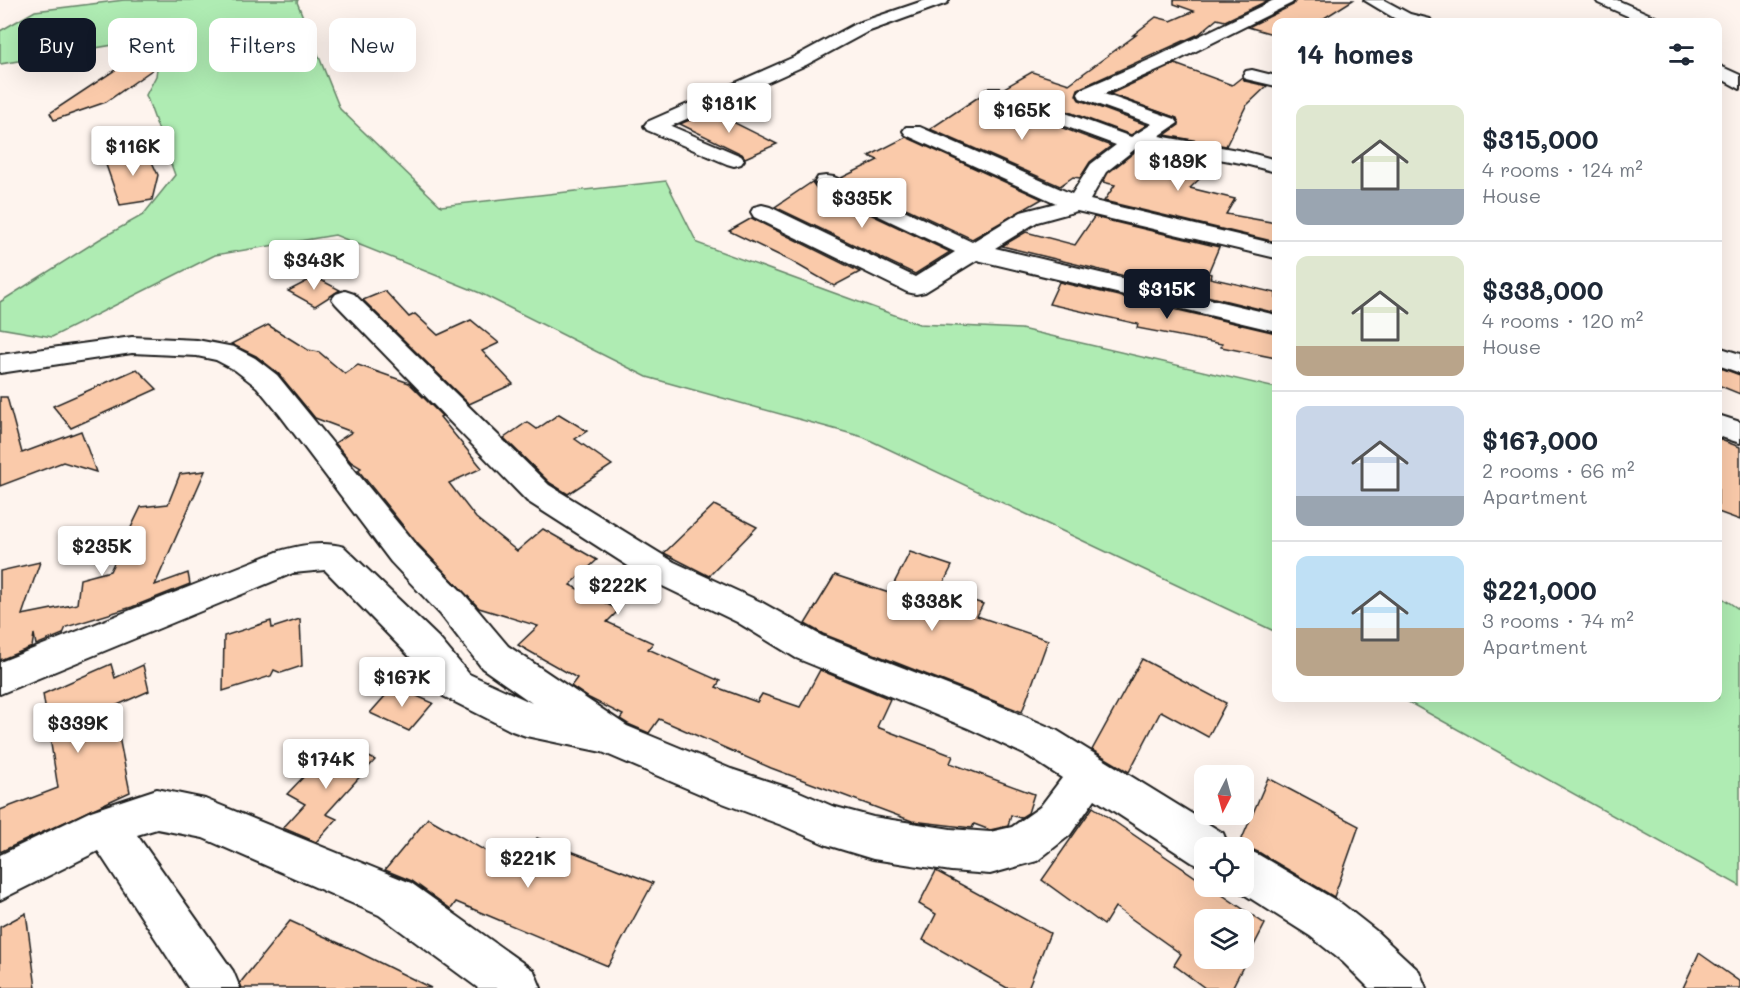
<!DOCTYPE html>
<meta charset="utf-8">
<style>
:root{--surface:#fff;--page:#f2f2f3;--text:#1f2937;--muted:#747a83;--line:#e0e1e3;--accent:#111827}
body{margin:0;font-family:Mali,sans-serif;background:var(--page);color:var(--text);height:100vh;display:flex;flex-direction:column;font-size:22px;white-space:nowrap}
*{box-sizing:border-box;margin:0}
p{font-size:20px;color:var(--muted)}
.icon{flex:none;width:33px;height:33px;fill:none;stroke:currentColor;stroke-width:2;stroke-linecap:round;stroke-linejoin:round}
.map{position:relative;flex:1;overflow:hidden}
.side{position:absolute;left:1272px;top:18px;width:450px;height:684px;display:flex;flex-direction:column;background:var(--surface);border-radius:12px;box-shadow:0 6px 24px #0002}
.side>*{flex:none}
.guide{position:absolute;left:18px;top:18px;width:570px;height:54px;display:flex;gap:12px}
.needle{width:39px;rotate:186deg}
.controls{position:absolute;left:1194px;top:765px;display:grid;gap:12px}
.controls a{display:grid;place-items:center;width:60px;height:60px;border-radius:12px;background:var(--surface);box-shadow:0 6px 24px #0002;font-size:30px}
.price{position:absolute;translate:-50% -51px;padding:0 14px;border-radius:6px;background:#fff;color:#222;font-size:20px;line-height:39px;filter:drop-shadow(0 2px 3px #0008)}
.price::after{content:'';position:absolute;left:50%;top:36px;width:18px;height:14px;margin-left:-9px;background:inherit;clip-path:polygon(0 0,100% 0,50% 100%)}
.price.selected{background:var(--accent);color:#fff}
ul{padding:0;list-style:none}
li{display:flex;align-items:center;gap:18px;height:150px;padding:0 24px}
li+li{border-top:2px solid var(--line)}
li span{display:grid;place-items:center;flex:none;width:168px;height:120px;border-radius:12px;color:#555}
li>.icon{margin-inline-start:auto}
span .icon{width:72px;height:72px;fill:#fffc;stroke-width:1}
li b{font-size:26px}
h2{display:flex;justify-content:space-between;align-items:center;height:72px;padding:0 24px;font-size:26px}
.pill{padding:0 21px;border-radius:12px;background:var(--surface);box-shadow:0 6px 24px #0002;font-size:21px;line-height:54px}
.pill.selected{background:var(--accent);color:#fff}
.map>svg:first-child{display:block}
.green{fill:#afecb3;stroke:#668468;stroke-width:1.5}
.building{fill:#facaaa;stroke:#1c1c1c;stroke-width:1.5;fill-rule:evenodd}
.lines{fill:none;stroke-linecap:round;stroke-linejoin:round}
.minor-casing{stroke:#1c1c1c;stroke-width:4}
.minor{fill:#fff;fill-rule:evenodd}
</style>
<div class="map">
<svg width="1740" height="988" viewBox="0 0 1740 988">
<rect width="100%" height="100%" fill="#fef4ee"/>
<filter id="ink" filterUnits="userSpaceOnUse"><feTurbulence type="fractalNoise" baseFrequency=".0167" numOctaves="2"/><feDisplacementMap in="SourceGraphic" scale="12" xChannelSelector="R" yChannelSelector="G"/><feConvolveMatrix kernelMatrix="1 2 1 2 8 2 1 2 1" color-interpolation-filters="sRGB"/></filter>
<g filter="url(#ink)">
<g class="green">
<polygon points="124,0 298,0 297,2 340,109 441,206 666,181 697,243 919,324 1021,329 1276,388 1276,632 863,437 647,377 480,293 335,235 215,255 52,337 0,328 0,302 100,239 143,215 175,175 146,95 156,76 161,37 0,64 0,31 35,11"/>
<polygon points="1718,595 1740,610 1740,886 1401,698 1718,698"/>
</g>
<g class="building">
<polygon points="1174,0 1269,0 1225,21 1217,19 1199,34 1078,89 1076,95 1079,100 1147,125 1131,135 1004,88 1032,72 1069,84 1136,35 1133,35 1156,17 1171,21 1194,11 1174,4"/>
<polygon points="1296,0 1353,0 1318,22 1276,22 1276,35 1248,27 1293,5"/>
<polygon points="124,64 159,65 106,102 54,120 50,113"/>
<polygon points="1175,64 1232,85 1242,77 1245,81 1267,86 1246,106 1226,146 1165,135 1179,125 1177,118 1110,94"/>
<polygon points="980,96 985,99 1111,146 1090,162 1080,178 1073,177 1060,186 930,129"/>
<polygon points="711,111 777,144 745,158 742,154 680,124"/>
<polygon points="906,137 1042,199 972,239 841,178 878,160 869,156"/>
<polygon points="1141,147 1218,161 1190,188 1235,199 1226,214 1276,223 1276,242 1104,201 1115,185 1103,182 1108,173"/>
<polygon points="146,149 158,175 152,200 120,205 104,159"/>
<polygon points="812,182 817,189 950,252 915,274 775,207"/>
<polygon points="1094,217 1219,247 1208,273 1211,274 1210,278 1276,293 1276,313 1002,246 1026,232 1075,245"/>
<polygon points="752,218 753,219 860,272 834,286 791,261 729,231"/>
<polygon points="315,277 340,290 315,306 288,291"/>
<polygon points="1059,282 1276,333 1276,358 1221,347 1222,344 1137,328 1138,324 1049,304"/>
<polygon points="385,291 409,317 415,314 438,335 471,320 499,343 482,351 513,384 469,404 363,300"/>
<polygon points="268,325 308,350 319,352 345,374 358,365 409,383 442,416 440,417 482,468 449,483 476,518 517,551 543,529 597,560 570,585 619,610 607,622 653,643 648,649 720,681 716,687 757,702 762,694 800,707 820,670 890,699 877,727 953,756 950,763 1034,794 1028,813 1020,818 1011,815 1008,826 990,830 974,824 972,828 912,821 771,768 659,719 649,733 628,724 620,719 623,715 589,698 571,686 577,678 518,645 538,626 479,608 417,543 358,470 361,468 351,462 335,443 352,432 315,418 278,373 256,356 231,344"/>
<polygon points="1718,367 1740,375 1740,394 1718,385"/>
<polygon points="137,369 157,389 71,428 53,406"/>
<polygon points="0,397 7,397 22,453 81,431 96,472 63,462 0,486"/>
<polygon points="559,414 587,431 575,439 612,465 568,494 550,483 504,438 527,422 537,429"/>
<polygon points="1718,439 1740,447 1740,520 1718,512"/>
<polygon points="205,471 155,585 188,573 190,584 132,607 66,627 63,634 36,645 34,634 32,647 0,660 0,571 40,562 22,615 77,604 80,579 110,571 141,507 168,504 180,474"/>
<polygon points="714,505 757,527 709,576 664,553"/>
<polygon points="910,552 952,566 940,590 983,604 977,616 1048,640 1022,712 823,634 805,624 835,575 889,593"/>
<polygon points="300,619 302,666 281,673 274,670 271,676 223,691 224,636 271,621 272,628"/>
<polygon points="1142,659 1226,703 1208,737 1161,711 1129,772 1092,750"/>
<polygon points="111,664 115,678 143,665 149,691 113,707 130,792 0,852 0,810 58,788 43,694"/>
<polygon points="394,686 433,703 409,731 370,713"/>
<polygon points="338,741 375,760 326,814 337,819 316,842 283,828 305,804 287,794"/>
<polygon points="1268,778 1359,826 1334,897 1260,853 1245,846 1238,848"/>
<path d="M1093 807 1204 883V886H1209L1265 924 1232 988H1205L1174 965 1181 954 1115 907 1104 925 1042 880ZM1204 920H1244V958H1204Z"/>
<polygon points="428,818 517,869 537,838 653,883 608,966 456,902 451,909 412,881 385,870"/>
<polygon points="936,871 1050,933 1028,988 1007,988 923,940 936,914 919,904"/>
<polygon points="26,913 36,988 0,988 0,927"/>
<polygon points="290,921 352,949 431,988 242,988 240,983"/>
<polygon points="1699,953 1740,982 1740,988 1683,988"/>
</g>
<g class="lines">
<g class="minor-casing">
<g id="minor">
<polygon points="926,0 949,0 947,3 867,32 806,65 671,126 741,156 744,160 741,164 734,166 727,164 647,130 644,126 647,122 794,57 855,24"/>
<polygon points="1274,0 1294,0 1292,3 1168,65 1104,94 1175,119 1178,123 1159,136 1243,151 1276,160 1276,172 1241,163 1140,145 1106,172 1090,200 1276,244 1276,258 1077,211 1037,222 995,248 1276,315 1276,331 977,260 925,292 916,294 907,292 754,217 751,212 754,207 762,205 770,207 915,277 955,252 818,187 815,182 818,177 826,176 834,177 972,242 1021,212 1056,203 906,135 903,131 906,127 920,127 1072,194 1091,164 1116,145 986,97 984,93 986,89 1000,89 1131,137 1152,124 1080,98 1078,94 1080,90 1156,57"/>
<polygon points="1364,0 1384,0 1410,14 1430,19 1432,22 1399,21"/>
<polygon points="1596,0 1617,0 1660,19 1662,22 1641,22 1598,3"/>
<polygon points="1718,65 1740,75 1740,89 1718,77"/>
<polygon points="1252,70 1276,76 1276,86 1246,79 1243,75 1246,71"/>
<path d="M345 291 354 294 549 485 674 562 761 602 822 636 996 704 1056 730 1223 833 1229 848H1204V867L1193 863 1095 799 1070 835 1037 861 990 874 951 871 873 859 827 845 784 826 712 799 602 752 526 736 512 731 443 696 413 660 325 570 293 573 0 694V662L277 552C297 545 324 541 344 547L439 638 469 674 532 703 482 668 441 615 391 562 280 415 257 387 235 370 216 360 197 356 132 353 0 373V355L132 337 197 340 234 347 255 358 277 375 415 544 465 595 508 646 627 726 731 769 795 790 832 806 873 817 951 829 990 832 1012 827 1040 807 1062 778 1028 756 968 728 796 658 737 622 650 580 527 501 336 304 332 299 336 294Z"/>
<polygon points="1718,347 1740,354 1740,373 1718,365"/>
<polygon points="1718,415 1740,422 1740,443 1718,436"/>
<polygon points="157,789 205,799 411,883 534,971 541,988 478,988 379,915 203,838 157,829 137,835 233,971 240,988 188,988 98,851 0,900 0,855 91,811"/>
<polygon points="1244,848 1259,855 1342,904 1375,930 1419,971 1426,988 1369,988 1343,962 1310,936 1231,886 1244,886"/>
</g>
</g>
<use href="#minor" class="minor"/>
</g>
</g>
</svg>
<div class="controls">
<a><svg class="needle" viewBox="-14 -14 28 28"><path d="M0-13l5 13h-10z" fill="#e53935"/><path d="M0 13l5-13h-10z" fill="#747a83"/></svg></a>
<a><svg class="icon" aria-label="locate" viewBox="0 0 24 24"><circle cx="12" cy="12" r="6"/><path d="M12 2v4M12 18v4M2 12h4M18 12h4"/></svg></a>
<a><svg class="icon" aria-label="layers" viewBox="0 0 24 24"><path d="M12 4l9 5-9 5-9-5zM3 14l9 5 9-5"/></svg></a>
</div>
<b class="price" style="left:729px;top:134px">$181K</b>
<b class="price" style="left:1022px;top:141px">$165K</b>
<b class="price" style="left:133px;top:177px">$116K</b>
<b class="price" style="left:1178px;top:192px">$189K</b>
<b class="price" style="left:862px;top:229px">$335K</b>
<b class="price" style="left:314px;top:291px">$343K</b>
<b class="price selected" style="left:1167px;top:320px">$315K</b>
<b class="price" style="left:102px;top:577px">$235K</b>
<b class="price" style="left:618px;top:616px">$222K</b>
<b class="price" style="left:932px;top:632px">$338K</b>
<b class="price" style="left:402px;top:708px">$167K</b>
<b class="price" style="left:78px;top:754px">$339K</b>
<b class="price" style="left:326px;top:790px">$174K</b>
<b class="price" style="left:528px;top:889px">$221K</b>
<div class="guide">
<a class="pill selected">Buy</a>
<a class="pill">Rent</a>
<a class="pill">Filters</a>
<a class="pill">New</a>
</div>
<section class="side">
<h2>14 homes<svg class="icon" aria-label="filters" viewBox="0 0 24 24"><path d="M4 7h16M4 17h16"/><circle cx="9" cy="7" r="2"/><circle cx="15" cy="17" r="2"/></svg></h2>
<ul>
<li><span style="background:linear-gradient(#dfe7d0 70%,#9aa5b1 0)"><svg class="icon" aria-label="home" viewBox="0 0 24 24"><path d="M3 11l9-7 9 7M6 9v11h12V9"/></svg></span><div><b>$315,000</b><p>4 rooms · 124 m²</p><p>House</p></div></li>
<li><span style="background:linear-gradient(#dfe7d0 75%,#b9a48a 0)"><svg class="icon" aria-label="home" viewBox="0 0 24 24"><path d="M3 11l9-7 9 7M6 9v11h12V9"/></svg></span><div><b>$338,000</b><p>4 rooms · 120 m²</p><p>House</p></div></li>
<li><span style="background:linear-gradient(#c9d6e8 75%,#9aa5b1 0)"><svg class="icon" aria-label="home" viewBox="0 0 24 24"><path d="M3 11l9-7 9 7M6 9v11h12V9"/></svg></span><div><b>$167,000</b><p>2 rooms · 66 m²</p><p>Apartment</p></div></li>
<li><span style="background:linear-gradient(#bfe0f5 60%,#b9a48a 0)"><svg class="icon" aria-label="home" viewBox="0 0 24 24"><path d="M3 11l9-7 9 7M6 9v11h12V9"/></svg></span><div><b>$221,000</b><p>3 rooms · 74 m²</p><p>Apartment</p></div></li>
</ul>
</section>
</div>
